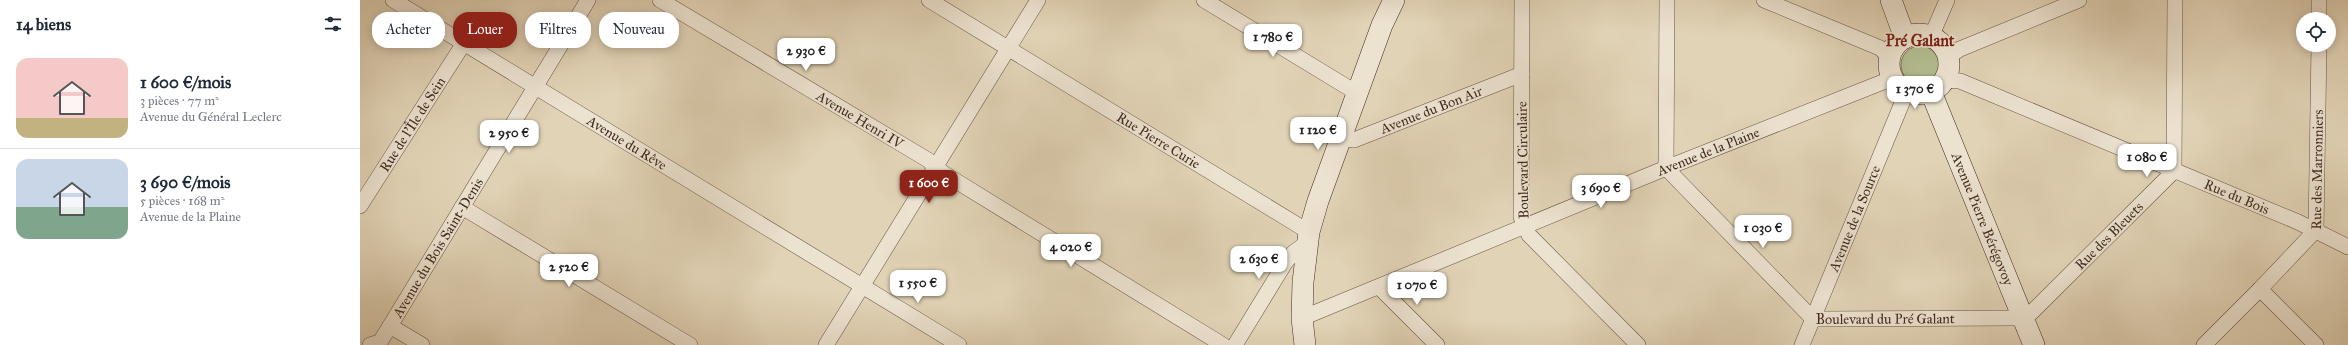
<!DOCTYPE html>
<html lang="fr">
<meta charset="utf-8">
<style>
:root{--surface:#fff;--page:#f2f2f3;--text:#1f2937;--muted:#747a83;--line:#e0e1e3;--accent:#8f2418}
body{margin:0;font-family:"IM FELL Great Primer",serif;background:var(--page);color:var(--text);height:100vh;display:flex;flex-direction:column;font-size:15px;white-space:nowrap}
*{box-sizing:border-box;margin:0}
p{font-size:13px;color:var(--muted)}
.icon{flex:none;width:22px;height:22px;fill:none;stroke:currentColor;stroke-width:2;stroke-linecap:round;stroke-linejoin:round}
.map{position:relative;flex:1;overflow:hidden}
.drawer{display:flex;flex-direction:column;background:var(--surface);width:360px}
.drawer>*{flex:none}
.hud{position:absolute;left:12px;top:12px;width:380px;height:36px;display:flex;gap:8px}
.controls{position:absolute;left:1936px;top:12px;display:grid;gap:8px}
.controls a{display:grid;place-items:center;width:40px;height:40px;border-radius:50%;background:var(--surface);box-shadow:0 2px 10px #0003;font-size:20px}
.price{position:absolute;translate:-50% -34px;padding:0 9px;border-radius:8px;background:#fff;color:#222;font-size:13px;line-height:26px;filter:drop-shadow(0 1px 2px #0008)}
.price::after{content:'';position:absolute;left:50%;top:24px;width:12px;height:9px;margin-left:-6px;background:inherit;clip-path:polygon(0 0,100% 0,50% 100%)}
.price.active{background:var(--accent);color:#fff}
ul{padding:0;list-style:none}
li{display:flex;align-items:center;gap:12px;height:100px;padding:0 16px}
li+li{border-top:1px solid var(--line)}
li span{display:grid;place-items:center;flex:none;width:112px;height:80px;border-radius:12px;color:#555}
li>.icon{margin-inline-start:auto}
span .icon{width:48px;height:48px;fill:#fffc;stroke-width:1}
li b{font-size:17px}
h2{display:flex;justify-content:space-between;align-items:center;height:48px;padding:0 16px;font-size:17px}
.chip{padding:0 14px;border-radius:16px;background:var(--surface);box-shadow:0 2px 10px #0003;font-size:14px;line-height:36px}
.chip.active{background:var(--accent);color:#fff}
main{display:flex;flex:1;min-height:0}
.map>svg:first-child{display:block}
.green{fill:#b2bc8f;stroke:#797456}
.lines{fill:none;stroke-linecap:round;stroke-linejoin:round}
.street-casing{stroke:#685544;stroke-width:16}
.secondary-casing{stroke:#402b1e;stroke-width:22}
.street{stroke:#ece2d0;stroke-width:15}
.secondary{stroke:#ece2d0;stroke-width:21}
.labels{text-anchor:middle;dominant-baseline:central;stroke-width:3;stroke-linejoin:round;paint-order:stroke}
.street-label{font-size:14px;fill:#402b1e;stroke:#ece2d0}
.quarter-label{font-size:16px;font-weight:bold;fill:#7a1f14;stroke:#ece2d0}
</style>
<main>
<section class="drawer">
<h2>14 biens<svg class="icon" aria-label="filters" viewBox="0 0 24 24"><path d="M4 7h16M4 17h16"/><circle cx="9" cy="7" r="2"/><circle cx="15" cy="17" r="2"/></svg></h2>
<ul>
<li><span style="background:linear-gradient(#f6c9c9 75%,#c2b280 0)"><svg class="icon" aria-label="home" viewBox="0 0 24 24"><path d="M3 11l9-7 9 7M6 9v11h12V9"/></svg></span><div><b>1 600 €/mois</b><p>3 pièces · 77 m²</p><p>Avenue du Général Leclerc</p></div></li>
<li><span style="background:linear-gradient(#c9d6e8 60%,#7fa58c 0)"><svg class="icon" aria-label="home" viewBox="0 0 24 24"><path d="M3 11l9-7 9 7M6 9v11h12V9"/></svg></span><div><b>3 690 €/mois</b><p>5 pièces · 168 m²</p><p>Avenue de la Plaine</p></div></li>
</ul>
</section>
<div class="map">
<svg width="1988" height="345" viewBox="0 0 1988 345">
<rect width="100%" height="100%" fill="#e1d3b6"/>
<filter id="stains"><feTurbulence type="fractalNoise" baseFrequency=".005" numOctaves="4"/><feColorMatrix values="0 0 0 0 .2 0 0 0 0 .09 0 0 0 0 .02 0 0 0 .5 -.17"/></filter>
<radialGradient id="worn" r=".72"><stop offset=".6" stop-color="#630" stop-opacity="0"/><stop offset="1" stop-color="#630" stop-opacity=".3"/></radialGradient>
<circle class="green" cx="1560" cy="65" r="19"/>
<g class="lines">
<g class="street-casing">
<g id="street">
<path id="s1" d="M33 0 599 345"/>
<path id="s2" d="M300 0 568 160 583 173 863 345"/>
<path id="s3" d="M569 0 949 232"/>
<polyline points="844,0 997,93"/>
<polyline points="1162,0 1161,217 1169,235 1278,345"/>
<path id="s4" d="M1307 0 1306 168 1453 319H1462L1653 318H1663L1672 312 1814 171 1815 0"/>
<polyline points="1404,0 1520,48 1530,58"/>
<polyline points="1959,19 1959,0"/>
<polyline points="1571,37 1587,0"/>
<polyline points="1588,57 1600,49 1719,0"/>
<path id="s5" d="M1585 80 1600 81 1938 222 1988 247"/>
<path id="s6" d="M980 139 994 140 1162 74"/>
<path id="s7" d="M0 206 104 43"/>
<polyline points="102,207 330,345"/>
<polyline points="1019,287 1077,345"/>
<polyline points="1900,289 1956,345"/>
<path id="s8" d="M942 318 1306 168 1533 78"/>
<polyline points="30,326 62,345"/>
<path id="s9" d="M10 345 20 342 30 326 228 0"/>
<polyline points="466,345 678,0"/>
<polyline points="875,345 925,263 934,252 947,243"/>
<path id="s10" d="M1442 345 1547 91"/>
<path id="s11" d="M1844 345 1900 289 1956 230 1959 45"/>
</g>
</g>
<g class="secondary-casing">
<g id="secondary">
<polyline points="1531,0 1545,38"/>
<circle cx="1559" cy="64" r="30"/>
<path id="s12" d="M1571 92 1674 345"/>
<polyline points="945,345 942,318 943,282 949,232 958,201 1022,25 1034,0"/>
</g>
</g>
<use href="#street" class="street"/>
<use href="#secondary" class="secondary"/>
</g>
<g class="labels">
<g class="street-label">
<text stroke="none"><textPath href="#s6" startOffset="97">Avenue du Bon Air</textPath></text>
<text stroke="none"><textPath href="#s2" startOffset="233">Avenue Henri IV</textPath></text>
<text stroke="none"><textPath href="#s7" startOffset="97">Rue de l'Île de Sein</textPath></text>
<text stroke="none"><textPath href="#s3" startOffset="269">Rue Pierre Curie</textPath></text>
<text stroke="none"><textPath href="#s1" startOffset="274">Avenue du Rêve</textPath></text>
<text stroke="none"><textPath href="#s8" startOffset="439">Avenue de la Plaine</textPath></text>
<text transform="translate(1163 160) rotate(-91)">Boulevard Circulaire</text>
<text stroke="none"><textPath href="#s11" startOffset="221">Rue des Marronniers</textPath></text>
<text stroke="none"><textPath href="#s5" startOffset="315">Rue du Bois</textPath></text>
<text stroke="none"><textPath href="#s10" startOffset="137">Avenue de la Source</textPath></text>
<text stroke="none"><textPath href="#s12" startOffset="137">Avenue Pierre Bérégovoy</textPath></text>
<text stroke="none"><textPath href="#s4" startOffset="708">Rue des Bleuets</textPath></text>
<text stroke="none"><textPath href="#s9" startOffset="121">Avenue du Bois Saint-Denis</textPath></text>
<text stroke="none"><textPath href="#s4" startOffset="451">Boulevard du Pré Galant</textPath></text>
</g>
<g class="quarter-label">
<text x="1560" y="40">Pré Galant</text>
</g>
</g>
<rect width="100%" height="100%" filter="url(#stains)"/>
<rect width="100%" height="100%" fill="url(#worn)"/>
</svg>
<div class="controls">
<a><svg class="icon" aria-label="locate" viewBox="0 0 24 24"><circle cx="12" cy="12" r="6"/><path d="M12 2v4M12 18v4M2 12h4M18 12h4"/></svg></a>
</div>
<b class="price" style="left:913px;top:58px">1 780 €</b>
<b class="price" style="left:446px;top:72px">2 930 €</b>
<b class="price" style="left:1555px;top:110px">1 370 €</b>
<b class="price" style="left:958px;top:151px">1 120 €</b>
<b class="price" style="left:149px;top:154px">2 950 €</b>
<b class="price" style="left:1787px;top:178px">1 080 €</b>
<b class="price active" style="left:569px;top:204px">1 600 €</b>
<b class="price" style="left:1241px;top:209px">3 690 €</b>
<b class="price" style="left:1403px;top:249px">1 030 €</b>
<b class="price" style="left:711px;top:268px">4 020 €</b>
<b class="price" style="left:899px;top:280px">2 630 €</b>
<b class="price" style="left:209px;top:288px">2 520 €</b>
<b class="price" style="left:558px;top:304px">1 550 €</b>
<b class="price" style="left:1057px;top:306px">1 070 €</b>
<div class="hud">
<a class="chip">Acheter</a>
<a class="chip active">Louer</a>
<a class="chip">Filtres</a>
<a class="chip">Nouveau</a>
</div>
</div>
</main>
